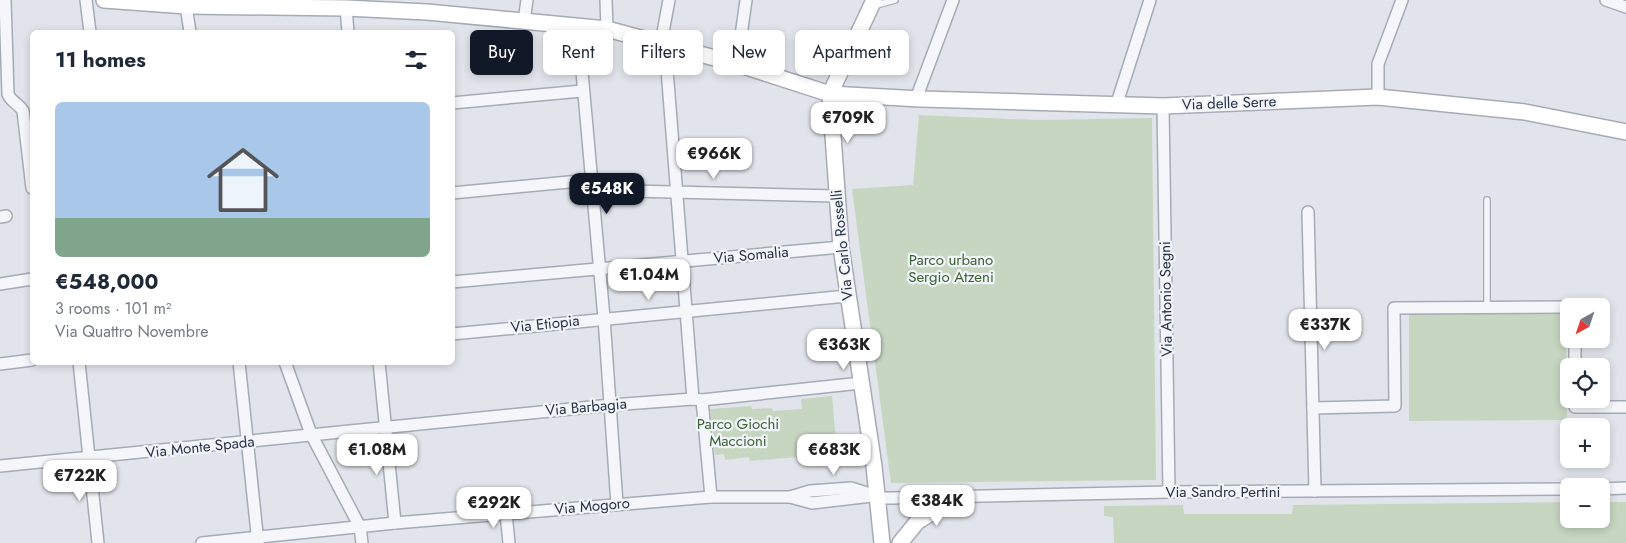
<!DOCTYPE html>
<meta charset="utf-8">
<style>
:root{--surface:#fff;--page:#f6f6f7;--text:#1f2937;--muted:#747a83;--line:#e0e1e3;--accent:#111827}
body{margin:0;font-family:Jost,sans-serif;background:var(--page);color:var(--text);height:100vh;display:flex;flex-direction:column;font-size:19px;white-space:nowrap}
*{box-sizing:border-box;margin:0}
p{font-size:16px;color:var(--muted)}
.icon{flex:none;width:28px;height:28px;fill:none;stroke:currentColor;stroke-width:2;stroke-linecap:round;stroke-linejoin:round}
.map{position:relative;flex:1;overflow:hidden}
.sheet{position:absolute;left:30px;top:30px;width:425px;height:335px;display:flex;flex-direction:column;background:var(--surface);border-radius:8px;box-shadow:0 2px 8px #0003}
.sheet>*{flex:none}
.guide{position:absolute;left:470px;top:30px;width:475px;height:45px;display:flex;gap:10px}
.needle{width:32px;rotate:220deg}
.fabs{position:absolute;left:1560px;top:298px;display:grid;gap:10px}
.fabs a{display:grid;place-items:center;width:50px;height:50px;border-radius:8px;background:var(--surface);box-shadow:0 2px 8px #0003;font-size:25px}
.price{position:absolute;translate:-50% -42px;padding:0 11px;border-radius:10px;background:#fff;color:#222;font-size:16px;line-height:32px;filter:drop-shadow(0 1px 2px #0008)}
.price::after{content:'';position:absolute;left:50%;top:30px;width:15px;height:11px;margin-left:-8px;background:inherit;clip-path:polygon(0 0,100% 0,50% 100%)}
.price.on{background:var(--accent);color:#fff}
ul{padding:0;list-style:none}
li{display:grid;align-content:center;gap:10px;height:265px;padding:0 25px}
li+li{border-top:1px solid var(--line)}
li span{display:grid;place-items:center;height:155px;border-radius:8px;color:#555}
li>.icon{margin-inline-start:auto}
span .icon{width:90px;height:90px;fill:#fffc;stroke-width:1}
li b{font-size:21px}
h2{display:flex;justify-content:space-between;align-items:center;height:60px;padding:0 25px;font-size:21px}
.chip{padding:0 18px;border-radius:8px;background:var(--surface);box-shadow:0 2px 8px #0003;font-size:18px;line-height:45px}
.chip.on{background:var(--accent);color:#fff}
.map>svg:first-child{display:block}
.green{fill:#c6d6c1}
.lines{fill:none;stroke-linecap:round;stroke-linejoin:round}
.lane-casing{stroke:#a5abb6;stroke-width:8}
.street-casing{stroke:#a5abb6;stroke-width:14}
.secondary-casing{stroke:#a5abb6;stroke-width:18}
.lane{stroke:#f4f6f9;stroke-width:5.5}
.street{stroke:#f4f6f9;stroke-width:11}
.secondary{stroke:#fff;stroke-width:15}
.labels{text-anchor:middle;dominant-baseline:central;stroke-width:4.5;stroke-linejoin:round;paint-order:stroke}
.street-label{font-size:15px;fill:#273145;stroke:#f1f4f8}
.park-label{font-size:15px;fill:#3b6233;stroke:#f1f4f8}
</style>
<div class="map">
<svg width="1626" height="543" viewBox="0 0 1626 543">
<rect width="100%" height="100%" fill="#e1e5eb"/>
<g class="green">
<polygon points="919,115 1038,120 1152,118 1156,480 891,483 852,189 913,185"/>
<polygon points="1409,314 1566,314 1567,420 1409,421"/>
<polygon points="832,396 837,454 750,461 749,457 725,460 724,454 715,455 710,409 751,406 752,409 772,408 773,411 802,409 801,399"/>
<polygon points="1569,502 1569,519 1601,519 1601,502 1626,502 1626,543 1114,543 1113,517 1104,516 1104,506 1183,505 1184,514 1292,514 1293,505"/>
</g>
<g class="lines">
<g class="lane-casing">
<g id="lane">
<polyline points="873,6 895,0"/>
<polyline points="1487,200 1487,307"/>
</g>
</g>
<g class="street-casing">
<g id="street">
<path d="M5 0 8 94C10 101 19 104 23 111L32 188"/>
<polyline points="86,0 90,32"/>
<polyline points="606,0 607,29"/>
<polyline points="1606,0 1626,7"/>
<polyline points="186,6 190,32"/>
<polyline points="346,8 348,32"/>
<polyline points="524,21 527,0"/>
<polyline points="578,27 604,318 617,504"/>
<polyline points="661,43 669,0"/>
<polyline points="665,44 693,399"/>
<polyline points="737,64 746,0"/>
<polyline points="1378,97 1378,64 1402,0"/>
<polyline points="916,99 953,0"/>
<polyline points="452,103 582,91"/>
<polyline points="1117,103 1150,0"/>
<polyline points="1163,106 1169,492"/>
<polyline points="591,190 836,196"/>
<polyline points="452,193 590,180"/>
<polyline points="1308,212 1315,491"/>
<polyline points="0,217 6,216"/>
<polyline points="452,282 841,247"/>
<polyline points="0,284 32,279"/>
<polyline points="452,334 847,296"/>
<polyline points="1575,339 1575,366"/>
<polyline points="79,362 98,543"/>
<polyline points="239,362 258,543"/>
<polyline points="285,362 311,434 360,527 362,543"/>
<polyline points="379,362 395,523"/>
<polyline points="0,364 32,360"/>
<polyline points="1575,399 1575,407 1626,407"/>
<polyline points="702,400 711,497"/>
<polyline points="1313,408 1395,406 1394,308 1569,307"/>
<polyline points="0,466 611,405 693,399 702,400 861,383"/>
<polyline points="1601,489 1626,488"/>
<polyline points="790,497 812,503 872,496"/>
<polyline points="506,513 509,543"/>
<polyline points="202,543 395,523 711,497 790,497 810,491 851,488 883,498 892,498 1169,492 1569,489"/>
</g>
</g>
<g class="secondary-casing">
<g id="secondary">
<polyline points="104,0 186,6 346,8 427,12 607,29 737,64 830,94 921,99 1163,106 1378,97 1525,112 1626,132"/>
<polyline points="874,0 830,94 841,247 874,466 882,543"/>
<polyline points="900,543 917,522 955,498"/>
</g>
</g>
<use href="#lane" class="lane"/>
<use href="#street" class="street"/>
<use href="#secondary" class="secondary"/>
</g>
<g class="labels">
<g class="street-label">
<text transform="translate(1229 103) rotate(-2)">Via delle Serre</text>
<text transform="translate(842 245) rotate(-96)">Via Carlo Rosselli</text>
<text transform="translate(751 255) rotate(-5)">Via Somalia</text>
<text transform="translate(1166 299) rotate(-91)">Via Antonio Segni</text>
<text transform="translate(545 324) rotate(-6)">Via Etiopia</text>
<text transform="translate(586 407) rotate(-5)">Via Barbagia</text>
<text transform="translate(200 447) rotate(-6)">Via Monte Spada</text>
<text x="1223" y="492">Via Sandro Pertini</text>
<text transform="translate(592 506) rotate(-5)">Via Mogoro</text>
</g>
<g class="park-label">
<text x="951" y="260">Parco urbano<tspan x="951" dy="17">Sergio Atzeni</tspan></text>
<text x="738" y="424">Parco Giochi<tspan x="738" dy="17">Maccioni</tspan></text>
</g>
</g>
</svg>
<div class="fabs">
<a><svg class="needle" viewBox="-14 -14 28 28"><path d="M0-13l5 13h-10z" fill="#e53935"/><path d="M0 13l5-13h-10z" fill="#747a83"/></svg></a>
<a><svg class="icon" aria-label="locate" viewBox="0 0 24 24"><circle cx="12" cy="12" r="6"/><path d="M12 2v4M12 18v4M2 12h4M18 12h4"/></svg></a>
<a>+</a>
<a>−</a>
</div>
<b class="price" style="left:848px;top:144px">€709K</b>
<b class="price" style="left:714px;top:180px">€966K</b>
<b class="price on" style="left:607px;top:215px">€548K</b>
<b class="price" style="left:649px;top:301px">€1.04M</b>
<b class="price" style="left:1325px;top:351px">€337K</b>
<b class="price" style="left:844px;top:371px">€363K</b>
<b class="price" style="left:377px;top:476px">€1.08M</b>
<b class="price" style="left:834px;top:476px">€683K</b>
<b class="price" style="left:80px;top:502px">€722K</b>
<b class="price" style="left:937px;top:527px">€384K</b>
<b class="price" style="left:494px;top:529px">€292K</b>
<div class="guide">
<a class="chip on">Buy</a>
<a class="chip">Rent</a>
<a class="chip">Filters</a>
<a class="chip">New</a>
<a class="chip">Apartment</a>
</div>
<section class="sheet">
<h2>11 homes<svg class="icon" aria-label="filters" viewBox="0 0 24 24"><path d="M4 7h16M4 17h16"/><circle cx="9" cy="7" r="2"/><circle cx="15" cy="17" r="2"/></svg></h2>
<ul>
<li><span style="background:linear-gradient(#a9c7e8 75%,#7fa58c 0)"><svg class="icon" aria-label="home" viewBox="0 0 24 24"><path d="M3 11l9-7 9 7M6 9v11h12V9"/></svg></span><div><b>€548,000</b><p>3 rooms · 101 m²</p><p>Via Quattro Novembre</p></div></li>
</ul>
</section>
</div>
